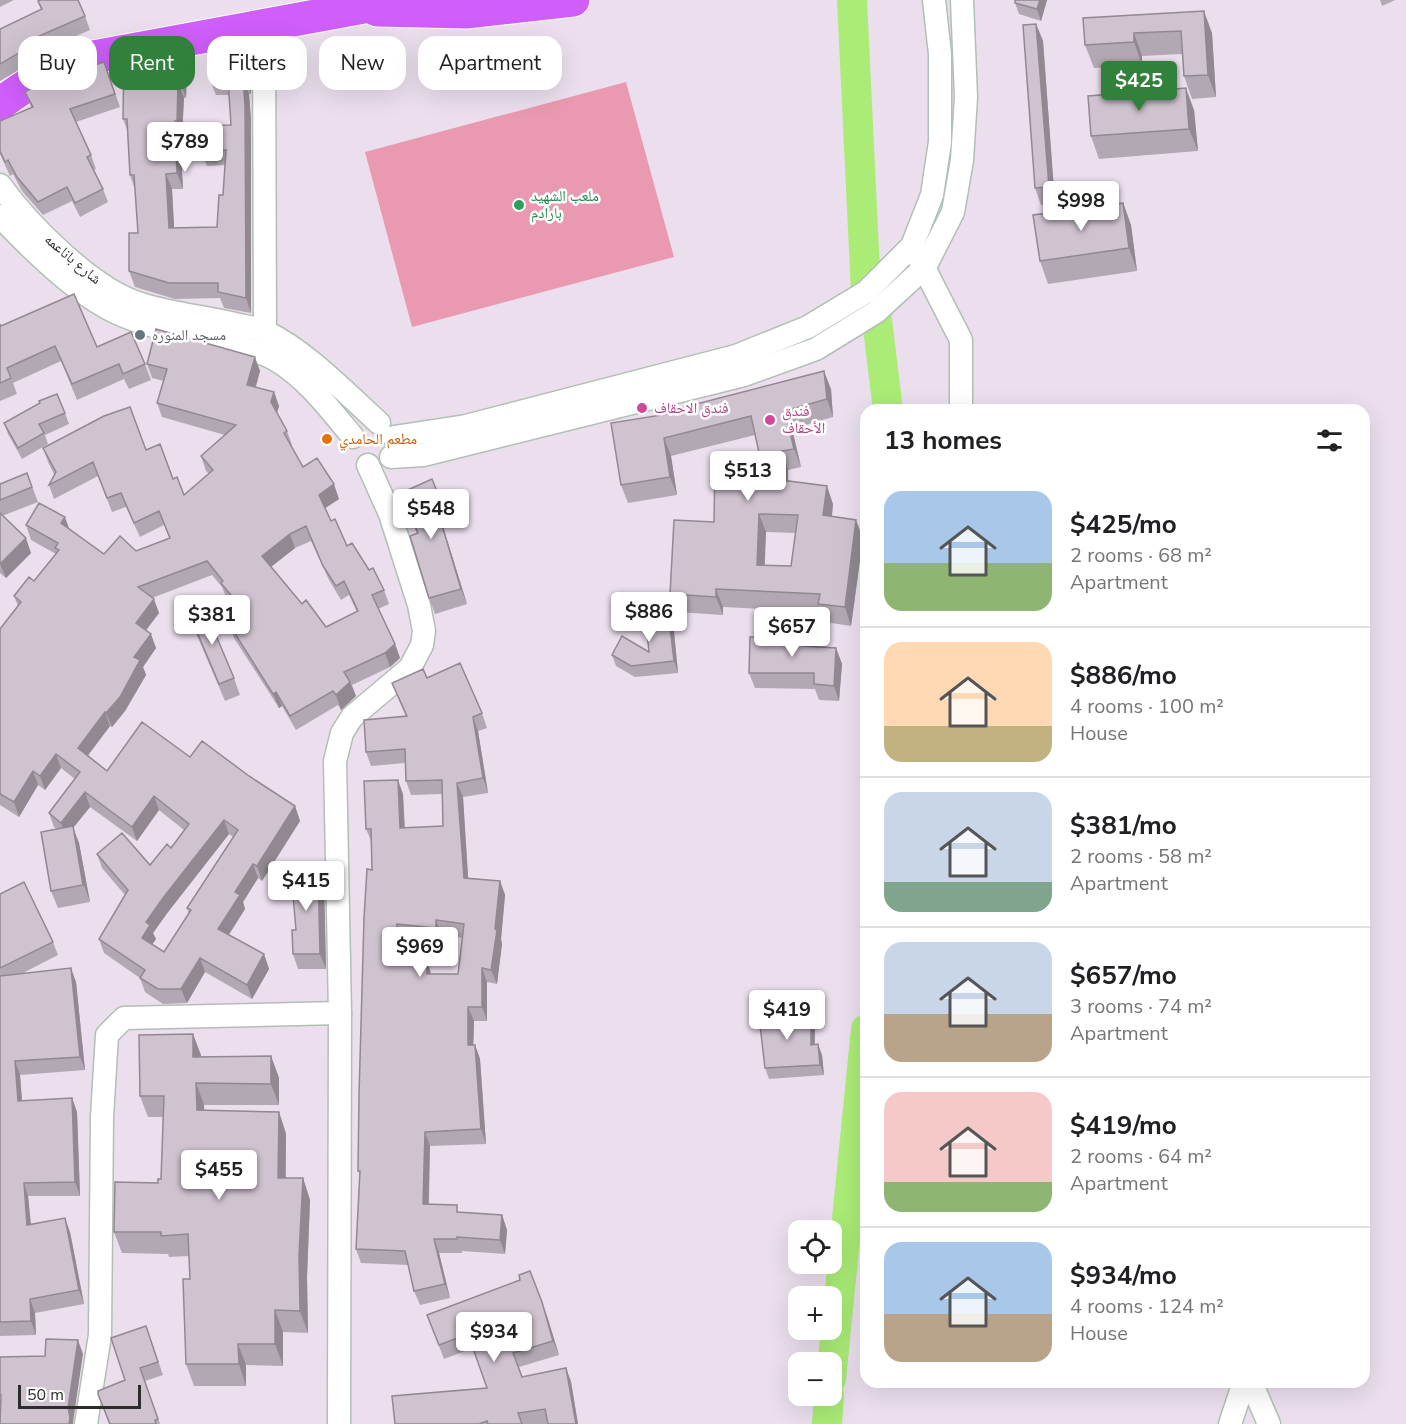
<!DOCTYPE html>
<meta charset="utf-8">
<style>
:root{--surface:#fff;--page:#f2f2f2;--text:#202124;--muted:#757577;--line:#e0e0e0;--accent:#31803b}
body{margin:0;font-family:"Nunito Sans","Noto Naskh Arabic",sans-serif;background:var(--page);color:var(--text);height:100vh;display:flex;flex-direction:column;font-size:22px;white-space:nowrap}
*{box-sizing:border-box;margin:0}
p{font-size:20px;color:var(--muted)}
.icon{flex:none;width:33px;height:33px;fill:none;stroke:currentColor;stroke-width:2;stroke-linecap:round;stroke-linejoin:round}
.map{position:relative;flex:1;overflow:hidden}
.drawer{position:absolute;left:860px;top:404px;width:510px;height:984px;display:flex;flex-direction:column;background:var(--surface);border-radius:18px;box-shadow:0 6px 24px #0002}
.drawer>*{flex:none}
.top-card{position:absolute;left:18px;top:36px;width:570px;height:54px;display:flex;gap:12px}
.tools{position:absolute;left:788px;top:1220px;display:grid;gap:12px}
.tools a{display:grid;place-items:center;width:54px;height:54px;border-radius:12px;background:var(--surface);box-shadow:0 6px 24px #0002;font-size:30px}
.scale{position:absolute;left:18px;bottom:15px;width:123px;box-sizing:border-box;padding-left:6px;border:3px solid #2c2c2c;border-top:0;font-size:16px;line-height:21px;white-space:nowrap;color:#2c2c2c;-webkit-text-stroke:4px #fff;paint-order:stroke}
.price{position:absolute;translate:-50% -51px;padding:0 14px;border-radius:6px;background:#fff;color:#222;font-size:20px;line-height:39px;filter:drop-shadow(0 2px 3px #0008)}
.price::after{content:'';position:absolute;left:50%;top:36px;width:18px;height:14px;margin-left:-9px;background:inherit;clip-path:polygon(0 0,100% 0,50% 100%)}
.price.current{background:var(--accent);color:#fff}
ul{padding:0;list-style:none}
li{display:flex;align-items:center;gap:18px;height:150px;padding:0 24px}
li+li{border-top:2px solid var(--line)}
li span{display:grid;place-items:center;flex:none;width:168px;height:120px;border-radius:18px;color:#555}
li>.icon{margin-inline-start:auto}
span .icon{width:72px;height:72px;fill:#fffc;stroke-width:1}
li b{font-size:26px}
h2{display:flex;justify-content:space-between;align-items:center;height:72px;padding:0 24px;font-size:26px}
.chip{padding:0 21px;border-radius:18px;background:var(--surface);box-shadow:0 6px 24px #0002;font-size:21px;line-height:54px}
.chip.current{background:var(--accent);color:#fff}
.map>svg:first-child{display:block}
.pitch{fill:#e99ab0}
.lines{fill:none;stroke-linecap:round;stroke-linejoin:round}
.river{stroke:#aaec76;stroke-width:30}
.minor-casing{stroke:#b2bfb4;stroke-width:25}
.highway-casing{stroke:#fff;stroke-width:35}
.minor{stroke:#fff;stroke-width:22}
.highway{stroke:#cf5efa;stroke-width:33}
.wall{fill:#b2a8b3;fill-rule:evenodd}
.shaded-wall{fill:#918892}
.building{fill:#cfc3d0;stroke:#918892;stroke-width:1.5;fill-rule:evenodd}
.leisure-dot{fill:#2e9e5b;stroke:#fff;stroke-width:2}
.worship-dot{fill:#6b7280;stroke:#fff;stroke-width:2}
.hotel-dot{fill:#d1479c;stroke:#fff;stroke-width:2}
.food-dot{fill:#e8710a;stroke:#fff;stroke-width:2}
.labels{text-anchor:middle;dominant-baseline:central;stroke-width:5;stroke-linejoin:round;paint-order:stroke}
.leisure-label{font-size:15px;fill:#27864d;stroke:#fff;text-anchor:start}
.street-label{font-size:15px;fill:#2c2c2c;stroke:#fff}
.worship-label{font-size:15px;fill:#5b616d;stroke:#fff;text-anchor:start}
.hotel-label{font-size:15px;fill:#b23c85;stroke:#fff;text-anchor:start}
.food-label{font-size:15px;fill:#c56008;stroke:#fff;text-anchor:start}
</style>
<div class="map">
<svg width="1406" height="1424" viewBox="0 0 1406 1424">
<rect width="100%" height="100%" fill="#ebdfed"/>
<polygon class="pitch" points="626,82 674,257 412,327 365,152"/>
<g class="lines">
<g class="river">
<polyline points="852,0 866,292 876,312 888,410"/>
<polyline points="831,1379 866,1029"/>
<polyline points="827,1424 829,1395"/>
</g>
<g class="minor-casing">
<g id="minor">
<polyline points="264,25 265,331"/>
<path d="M0 185C29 225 93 290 141 304 173 314 207 317 239 325 248 327 258 328 266 332 306 351 347 394 379 423"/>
<path d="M0 216C29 247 77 294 115 312 147 327 185 334 220 342 239 347 259 350 276 360 308 379 330 410 353 437"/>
<polyline points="918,256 961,340 961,410"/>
<polyline points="394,437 466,426 736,356 808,327 866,292 912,246 932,195 940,142 940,54 934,0"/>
<polyline points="391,457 423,455 744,375 816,349 876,312 925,267 953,212 962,160 966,97 962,0"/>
<polyline points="1251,1382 1269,1424"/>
<polyline points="86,1424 100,1335 102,1117 107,1035 124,1018 340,1013"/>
<polyline points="339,1424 340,1013 335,761 342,733 352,717 410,668 422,645 424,631 419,605 390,514 368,465"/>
<polyline points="1230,1424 1244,1382"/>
</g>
</g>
<g class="highway-casing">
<g id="highway">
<polyline points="377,10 466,12 573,0"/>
<path d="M0 104C29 82 53 69 88 58L402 0"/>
</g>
</g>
<use href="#minor" class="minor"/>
<use href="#highway" class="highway"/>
</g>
<g class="wall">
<polygon points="0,0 14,0 0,7"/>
<polygon points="1047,0 1041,21 1019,14 1015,3"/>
<polygon points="1380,0 1395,0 1382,6"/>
<polygon points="38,1 85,16 90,30 44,50 46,54 0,81 0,29 41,10"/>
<polygon points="1083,18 1212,33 1216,97 1192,99 1184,76 1182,54 1142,56 1142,65 1094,68 1085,45"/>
<polygon points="1036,24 1043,41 1055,204 1041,205 1035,188"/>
<polygon points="245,43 251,59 251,94 249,94 251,120 251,313 224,308 220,298 175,299 135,287 129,271 138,233 135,190 130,175 127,130 123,119 187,68 186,98 184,98 182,136 180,136 183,189 172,189 174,228 217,227 223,195 225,165 207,166 201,151 231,125 229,95 216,95 210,80"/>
<polygon points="104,62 120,107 76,122 91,155 96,169 94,170 103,189 108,202 80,217 72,201 43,215 22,191 13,174 10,176 0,154 0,121 31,107 25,92 55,79"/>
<polygon points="1194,110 1198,151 1099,159 1091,136"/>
<polygon points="1123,203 1131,225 1137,271 1048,284 1040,261"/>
<polygon points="0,324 1,326 97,347 145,364 151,380 129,389 124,379 77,400 61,361 13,383 17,394 0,401"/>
<path d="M147 364 260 371 256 387 274 392 279 406 277 413 287 431 292 445 291 446 303 467 339 499 325 508 331 521 347 546 369 570 384 590 389 604 378 609 395 644 400 658 390 667 352 685 356 696 341 710 338 705 296 730 282 706 279 708 234 638 229 624 240 615 226 597 222 587 212 575 152 598 159 613 146 630 156 648 143 667 146 675 125 711 112 727 110 726 88 755 107 771 190 757 249 776 295 806 300 821 262 881 258 878 243 902 245 909 229 935 264 954 269 969 252 999 205 972 187 1003 163 1004 145 992 140 978 104 953 99 939 125 895 102 868 97 854 150 865 171 848 184 830 159 810 137 841 90 807 73 828 79 843 90 902 58 908 51 891 57 829 54 827 49 813 75 779 61 768 45 790 38 785 19 817 0 805V629L18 606 14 596 34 581 56 554 31 540 26 525 69 529 104 554 136 551 169 538 164 525 140 537 126 507 112 512 98 476 54 499 49 485 54 474 48 462 43 448 146 450 173 479 184 495 209 474 206 471 201 456 225 435 162 417 157 403 164 381 152 378ZM311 541 329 580 341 600 349 595 357 612 326 627 302 604 271 567 295 548ZM229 834 233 837 187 908 189 914 164 952 152 945 156 939 153 933 168 912Z"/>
<path d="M831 389 833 417 792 429 801 467 788 470V481L833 504 832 516 863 538 851 626 825 622 821 612 723 607V615L677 612 670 594 714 522 762 466 755 435 671 456 677 495 628 503 621 485 674 413ZM766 532 795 533 791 566 764 565Z"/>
<polygon points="65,413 69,424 45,435 48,444 22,459 8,434 4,423"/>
<polygon points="27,473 38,502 2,516 31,553 6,578 0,573 0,484"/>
<polygon points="401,493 444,509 450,524 443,527 467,604 435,614 429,598 417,534"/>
<polygon points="668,610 673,621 678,673 635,677 616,666 612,655 649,652"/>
<polygon points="189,613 234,678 240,695 225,701 195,631"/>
<polygon points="803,637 806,646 836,648 842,664 839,701 819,700 815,689 755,688 749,673"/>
<path d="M427 678 482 713 487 728 478 731 488 793 463 797 468 878 500 881 505 895 501 939 502 944 497 984 487 982V1021H474L473 1045H475L480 1059 486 1144 430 1146 429 1204 460 1212 502 1215 507 1230 505 1254 462 1251V1253H439L450 1298 420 1305 414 1291 408 1265 361 1263 356 1249 360 1175 358 1171 372 870V843L366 829 403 794 405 828 443 826 442 794 411 795 406 781 405 763 371 766 366 752 406 717 392 683ZM441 934 463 938 458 974H431L427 962 401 963 402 938 441 942Z"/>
<polygon points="324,884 326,969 298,969 293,954 296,930"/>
<polygon points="0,894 53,942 58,955 21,974 76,982 85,1070 20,1075 22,1101 72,1098 77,1112 80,1196 28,1196 31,1224 70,1232 84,1304 35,1313 36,1335 0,1336"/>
<polygon points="778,1017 811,1019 815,1029 815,1044 822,1055 824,1075 769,1079 765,1068"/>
<polygon points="193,1034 201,1057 271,1056 279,1078 279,1105 204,1105 204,1110 279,1112 286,1134 286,1178 303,1178 310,1200 307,1277 308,1333 283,1332 283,1366 246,1365 246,1386 194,1386 186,1364 190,1279 189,1256 169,1257 168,1254 122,1253 114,1232 158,1183 161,1179 163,1117 148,1117 140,1096"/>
<polygon points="427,1315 547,1316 559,1355 519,1367 522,1377 566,1368 571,1382 578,1424 395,1424 487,1388 473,1348 444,1359"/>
<polygon points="146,1326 163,1375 145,1381 160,1424 109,1424 98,1394 125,1380"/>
</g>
<g class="shaded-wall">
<polygon points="1040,0 1047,0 1041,21 1037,9"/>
<polygon points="1204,11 1212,33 1216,97 1208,75"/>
<polygon points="1036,24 1043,41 1055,204 1049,187"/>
<polygon points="1134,33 1142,56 1142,65 1134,42"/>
<polygon points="245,43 251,59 251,94 245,78"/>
<polygon points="181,53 187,68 186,98 181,83"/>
<polygon points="243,78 249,94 251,120 251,313 246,298"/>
<polygon points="178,83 184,98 182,136 177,121"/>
<polygon points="1186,88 1194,110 1198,151 1189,129"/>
<polygon points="175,121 180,136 183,189 177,173"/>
<polygon points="166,174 172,189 175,243 169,228"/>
<polygon points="1123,203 1131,225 1137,271 1129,248"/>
<polygon points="255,357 260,371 252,399 247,385"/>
<polygon points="824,371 831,389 833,417 827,399"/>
<polygon points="274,392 279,406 276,416 271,402"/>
<polygon points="785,411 792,429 801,467 794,449"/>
<polygon points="664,438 671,456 677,495 670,477"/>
<polygon points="782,451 788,470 788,498 781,480"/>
<polygon points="334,484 339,499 324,509 319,495"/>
<polygon points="827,486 833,504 830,533 823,515"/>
<polygon points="438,512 443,527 467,604 461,589"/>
<polygon points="759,514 766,532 764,583 757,565"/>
<polygon points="65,517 70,531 61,523"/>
<polygon points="856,520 863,538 851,626 845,607"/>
<polygon points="290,534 295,548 267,570 262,556"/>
<polygon points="26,538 31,553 6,578 0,564"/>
<polygon points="716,589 723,607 723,615 716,597"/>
<polygon points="154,599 159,613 141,637 136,623"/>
<polygon points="668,610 673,621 678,673 674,661"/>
<polygon points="151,634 156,648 143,667 146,675 125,711 112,727 106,713 134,657"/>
<polygon points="395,644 400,658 390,667 385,653"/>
<polygon points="836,648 842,664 839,701 834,686"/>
<polygon points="350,682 356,696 341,710 336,695"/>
<polygon points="276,692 282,706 279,708 273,694"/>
<polygon points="105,712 110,726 83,762 78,748"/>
<polygon points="473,717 478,731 488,793 483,778"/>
<polygon points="56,754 61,768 45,790 40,776"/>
<polygon points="33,771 38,785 19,817 14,802"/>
<polygon points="398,780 403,794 405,842 400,828"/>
<polygon points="457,783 463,797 469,892 464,878"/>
<polygon points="85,792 90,807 73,828 79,843 90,902 61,823"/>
<polygon points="154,796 159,810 137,841 132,827"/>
<polygon points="295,806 300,821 262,881 257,866"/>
<polygon points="224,820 229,834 168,912 153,933 156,939 147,952 142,938 146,922 163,898"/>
<polygon points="253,864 258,878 243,902 245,909 223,943 218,929 235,892"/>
<polygon points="318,869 324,884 326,969 320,954"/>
<polygon points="500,881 505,895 501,939 502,944 497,984 491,970"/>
<polygon points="436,920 441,934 441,942 436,928"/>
<polygon points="397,924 402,938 400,977 395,963"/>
<polygon points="264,954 269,969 252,999 247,985"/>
<polygon points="200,958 205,972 187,1003 181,989"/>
<polygon points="427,962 432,976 427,974"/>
<polygon points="71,968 76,982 85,1070 80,1057"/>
<polygon points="482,968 487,982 487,1021 482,1007"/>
<polygon points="468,1007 474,1021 473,1059 468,1045"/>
<polygon points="774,1007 778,1017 775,1017"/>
<polygon points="811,1019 815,1029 814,1055 811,1045"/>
<polygon points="193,1034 201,1055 201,1079 193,1057"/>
<polygon points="818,1044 822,1055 824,1075 820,1065"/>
<polygon points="475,1045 480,1059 486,1144 481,1129"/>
<polygon points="271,1056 279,1078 279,1105 271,1084"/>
<polygon points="15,1061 20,1075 23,1115 18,1101"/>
<polygon points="196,1083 204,1105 205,1132 197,1110"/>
<polygon points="72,1098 77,1112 80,1196 75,1182"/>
<polygon points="279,1112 286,1134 285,1199 278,1178"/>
<polygon points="425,1132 430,1146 428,1218 423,1204"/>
<polygon points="303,1178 310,1200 307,1277 308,1333 300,1311 299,1255"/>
<polygon points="24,1183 28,1196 32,1238 27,1225"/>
<polygon points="502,1215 507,1230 505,1254 500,1240"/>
<polygon points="65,1218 70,1232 84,1304 79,1290"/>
<polygon points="434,1239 439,1253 450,1298 445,1284"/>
<polygon points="30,1299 35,1313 36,1335 31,1321"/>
<polygon points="542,1302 547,1316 559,1355 553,1341"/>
<polygon points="275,1310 283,1332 283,1366 275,1344"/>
<polygon points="78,1340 83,1354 73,1422 73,1424 69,1424 68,1408"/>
<polygon points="238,1344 246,1365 246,1386 239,1364"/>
<polygon points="566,1368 571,1382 578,1424 576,1424"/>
</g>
<g class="building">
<polygon points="40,0 78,0 85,16 39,36 41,40 0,64 0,29 42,9 38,1"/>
<polygon points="1015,0 1040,0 1037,9 1015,3"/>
<polygon points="1204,11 1208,75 1184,76 1181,31 1134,33 1134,42 1085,45 1083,18"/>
<polygon points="1036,24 1049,187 1035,188 1023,25"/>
<polygon points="245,43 245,78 243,78 245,105 246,298 218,292 218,283 169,283 129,271 129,233 138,233 134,175 130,175 127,119 123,119 124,54 135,52 181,53 181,83 178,83 177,121 175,121 177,173 166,174 169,228 217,227 219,195 223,195 226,150 201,151 200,126 231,125 228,79 210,80 208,45"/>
<polygon points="104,62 115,94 70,109 91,155 87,157 103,189 75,203 67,187 38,202 17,177 8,160 5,162 0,151 0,121 33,107 25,92 36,85 54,76 55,79"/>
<polygon points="1186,88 1189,129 1091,136 1088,96"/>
<polygon points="1123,203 1129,248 1040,261 1033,215"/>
<polygon points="74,294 97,347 131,332 145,364 123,374 119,364 72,384 55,346 7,368 11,378 0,383 0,324 1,326"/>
<path d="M156 329 255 357 247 385 274 392 271 402 287 431 284 433 303 467 317 458 334 484 319 495 331 521 335 519 347 546 352 543 369 570 373 568 384 590 372 595 395 644 385 653 344 672 350 682 336 695 333 691 290 716 276 692 273 694 229 624 244 611 221 583 223 581 207 561 138 587 154 599 136 623 151 634 134 657 140 660 120 697 106 713 105 712 78 748 107 771 142 722 190 757 202 741 249 776 295 806 257 866 253 864 235 892 240 895 218 929 264 954 247 985 200 958 181 989H158L140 978 145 970 99 939 128 890 97 854 122 833 150 865 167 844 171 848 189 824 154 796 132 827 85 792 61 823 49 813 80 772 56 754 40 776 33 771 14 802 0 794V629L21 602 14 596 29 577 34 581 59 550 55 548 58 543 26 525 39 503 65 517 61 523 104 554 120 536 136 551 170 538 159 511 134 523 121 493 107 498 93 462 49 485 56 472 43 448 104 416 130 407 146 450 160 444 173 479 177 477 184 495 213 470 201 456 236 425 157 403 167 369 147 364ZM306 526 323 566 336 586 344 581 358 611 326 627 306 600 302 604 262 556 290 534ZM224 820 238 830 187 908 191 910 164 952 142 938 150 925 146 922 163 898Z"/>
<path d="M824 371 827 399 785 411 794 449 782 451 781 480 827 486 823 515 856 520 845 607 818 604 820 594 716 589V597L670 594 674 520 714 522 715 465 762 466 751 416 664 438 670 477 621 485 611 423 674 413 673 410ZM759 514 798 515 791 566 757 565Z"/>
<polygon points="57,394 65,413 39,424 44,433 18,448 4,423 40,403 39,401"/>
<polygon points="27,473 32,487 0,500 0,484"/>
<polygon points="432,479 444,509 438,512 461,589 429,598 410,536 418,533 401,493"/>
<polygon points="0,513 26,538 0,564"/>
<polygon points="204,607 234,678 219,684 189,613"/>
<polygon points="668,610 674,661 631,666 612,655 622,636 649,652 645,612"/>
<polygon points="750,637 803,637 803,646 836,648 834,686 814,684 814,673 749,673"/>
<path d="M460 663 482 713 473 717 483 778 457 783 464 878 500 881 495 929 497 930 491 970 482 968V1007H468V1045H475L481 1129 425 1132 423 1204 457 1205V1212L502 1215 500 1240 457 1237V1239H434L445 1284 414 1291 405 1251 356 1249 360 1171H358L359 1095 364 918 367 869 372 870 371 829H366L364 781 398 780 400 828 443 826 442 780 406 781 405 749 366 752 364 720 407 716 392 683 423 669 427 678ZM436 920 464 924 458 974H427V962L395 963 397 924 436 928Z"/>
<polygon points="73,826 83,885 51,891 41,832"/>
<polygon points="318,869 320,954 293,954 292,930 296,930 291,871"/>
<polygon points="24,882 53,942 0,968 0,894"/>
<polygon points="71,968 80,1057 15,1061 18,1101 72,1098 75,1182 24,1183 27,1225 65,1218 79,1290 30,1299 31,1321 0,1322 0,976"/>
<polygon points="774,1007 775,1017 811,1019 811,1045 818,1044 820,1065 765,1068 758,1008"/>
<polygon points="193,1034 193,1057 271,1056 271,1084 196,1083 197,1110 279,1112 278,1178 303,1178 299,1255 300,1311 275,1310 275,1344 238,1344 239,1364 186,1364 183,1279 190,1279 188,1234 161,1236 161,1232 114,1232 115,1182 158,1183 158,1179 161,1179 164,1096 140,1096 139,1035"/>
<polygon points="530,1271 542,1302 553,1341 513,1353 522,1377 566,1368 576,1424 548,1424 545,1409 518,1413 522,1424 488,1424 487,1421 479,1424 395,1424 392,1396 487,1388 468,1334 439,1345 427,1315 520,1280 519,1275"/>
<polygon points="146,1326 158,1362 140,1368 158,1419 155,1420 156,1424 110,1424 98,1394 98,1391 125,1380 111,1338"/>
<polygon points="46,1339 78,1340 68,1408 70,1417 69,1424 0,1424 1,1395 0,1395 0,1357 45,1356"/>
</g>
<circle class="leisure-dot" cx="519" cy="205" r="6"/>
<circle class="worship-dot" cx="140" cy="335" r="6"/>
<g class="hotel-dot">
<circle cx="642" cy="408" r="6"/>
<circle cx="770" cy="420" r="6"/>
</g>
<circle class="food-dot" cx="327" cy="439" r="6"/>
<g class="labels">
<g class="leisure-label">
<text x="531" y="196">ملعب الشهيد<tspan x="531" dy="17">بارادم</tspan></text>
</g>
<g class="street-label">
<text transform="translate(73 259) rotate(40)">شارع باناعمه</text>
</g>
<g class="worship-label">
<text x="152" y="335">مسجد المنوره</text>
</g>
<g class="hotel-label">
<text x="654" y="408">فندق الاحقاف</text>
<text x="782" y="411">فندق<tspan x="782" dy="17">الأحقاف</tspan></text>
</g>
<g class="food-label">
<text x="339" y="439">مطعم الحامدي</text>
</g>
</g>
</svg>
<div class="tools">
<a><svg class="icon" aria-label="locate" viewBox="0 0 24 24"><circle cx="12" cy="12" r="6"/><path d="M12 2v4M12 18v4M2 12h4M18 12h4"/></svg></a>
<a>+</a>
<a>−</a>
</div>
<div class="scale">50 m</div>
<b class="price current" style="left:1139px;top:112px">$425</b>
<b class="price" style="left:185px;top:173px">$789</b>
<b class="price" style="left:1081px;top:232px">$998</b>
<b class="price" style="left:748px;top:502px">$513</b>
<b class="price" style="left:431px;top:540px">$548</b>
<b class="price" style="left:649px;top:643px">$886</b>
<b class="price" style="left:212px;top:646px">$381</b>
<b class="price" style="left:792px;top:658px">$657</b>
<b class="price" style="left:306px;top:912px">$415</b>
<b class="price" style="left:420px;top:978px">$969</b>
<b class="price" style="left:787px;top:1041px">$419</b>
<b class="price" style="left:219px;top:1201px">$455</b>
<b class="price" style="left:494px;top:1363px">$934</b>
<div class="top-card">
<a class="chip">Buy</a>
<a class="chip current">Rent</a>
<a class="chip">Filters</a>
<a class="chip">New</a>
<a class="chip">Apartment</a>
</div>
<section class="drawer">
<h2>13 homes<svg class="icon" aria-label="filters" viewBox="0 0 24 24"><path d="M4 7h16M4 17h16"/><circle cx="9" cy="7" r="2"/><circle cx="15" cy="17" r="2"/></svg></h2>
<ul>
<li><span style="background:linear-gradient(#a9c7e8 60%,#8fb573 0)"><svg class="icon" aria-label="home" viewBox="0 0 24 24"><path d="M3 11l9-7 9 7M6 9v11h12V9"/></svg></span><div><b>$425/mo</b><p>2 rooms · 68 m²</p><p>Apartment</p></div></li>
<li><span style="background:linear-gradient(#ffd9b3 70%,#c2b280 0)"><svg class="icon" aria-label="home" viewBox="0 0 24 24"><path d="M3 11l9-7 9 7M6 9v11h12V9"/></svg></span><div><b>$886/mo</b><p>4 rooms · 100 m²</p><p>House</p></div></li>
<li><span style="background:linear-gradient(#c9d6e8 75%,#7fa58c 0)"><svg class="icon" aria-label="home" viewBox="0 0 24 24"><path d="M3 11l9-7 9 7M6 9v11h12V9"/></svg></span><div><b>$381/mo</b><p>2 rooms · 58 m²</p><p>Apartment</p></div></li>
<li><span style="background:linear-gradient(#c9d6e8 60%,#b9a48a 0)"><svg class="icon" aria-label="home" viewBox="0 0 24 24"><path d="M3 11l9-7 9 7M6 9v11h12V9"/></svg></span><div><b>$657/mo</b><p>3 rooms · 74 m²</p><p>Apartment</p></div></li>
<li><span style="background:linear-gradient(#f6c9c9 75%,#8fb573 0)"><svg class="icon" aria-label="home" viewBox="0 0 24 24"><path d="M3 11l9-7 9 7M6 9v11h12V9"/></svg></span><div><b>$419/mo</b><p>2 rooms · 64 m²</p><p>Apartment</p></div></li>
<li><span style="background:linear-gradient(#a9c7e8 60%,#b9a48a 0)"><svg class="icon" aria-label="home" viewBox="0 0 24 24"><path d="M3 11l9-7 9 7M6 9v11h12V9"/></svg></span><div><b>$934/mo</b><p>4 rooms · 124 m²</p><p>House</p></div></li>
</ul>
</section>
</div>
